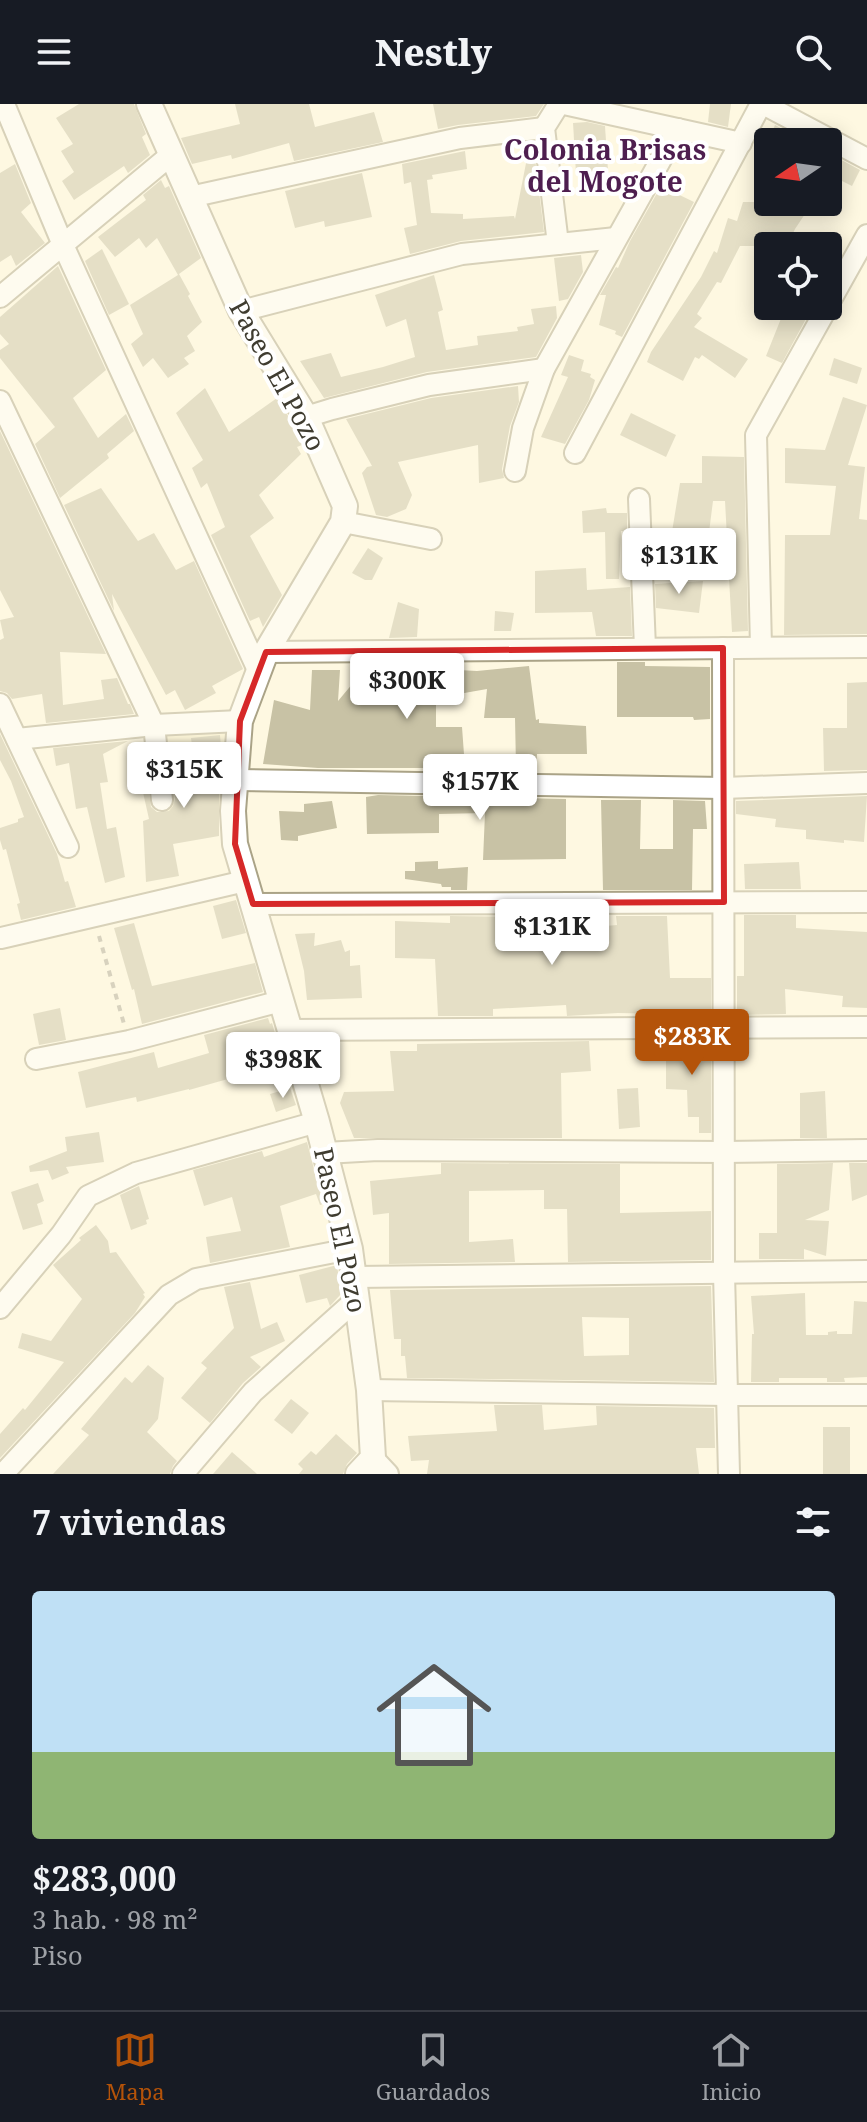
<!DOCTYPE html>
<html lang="es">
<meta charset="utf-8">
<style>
:root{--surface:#171b24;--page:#242831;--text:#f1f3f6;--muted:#9ea1a6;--line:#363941;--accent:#b45309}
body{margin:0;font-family:"Noto Serif",serif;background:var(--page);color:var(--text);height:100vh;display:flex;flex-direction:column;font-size:30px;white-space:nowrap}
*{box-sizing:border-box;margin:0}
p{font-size:26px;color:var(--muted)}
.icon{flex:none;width:44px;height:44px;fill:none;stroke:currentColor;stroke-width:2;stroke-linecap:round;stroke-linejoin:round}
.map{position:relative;height:1370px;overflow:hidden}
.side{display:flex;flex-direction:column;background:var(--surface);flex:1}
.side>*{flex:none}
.needle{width:52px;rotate:257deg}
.controls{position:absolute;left:754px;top:24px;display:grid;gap:16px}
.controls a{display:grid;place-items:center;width:88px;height:88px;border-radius:8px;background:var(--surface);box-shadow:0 4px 20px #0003;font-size:40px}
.price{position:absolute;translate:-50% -68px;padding:0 18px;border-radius:8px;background:#fff;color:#222;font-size:26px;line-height:52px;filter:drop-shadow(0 2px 4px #0008)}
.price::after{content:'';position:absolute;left:50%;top:48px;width:24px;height:18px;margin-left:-12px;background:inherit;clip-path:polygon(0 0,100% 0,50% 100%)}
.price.on{background:var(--accent);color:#fff}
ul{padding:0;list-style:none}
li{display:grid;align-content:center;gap:16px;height:424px;padding:0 32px}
li span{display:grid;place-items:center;height:248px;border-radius:8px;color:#555}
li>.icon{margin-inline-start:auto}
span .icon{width:144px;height:144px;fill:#fffc;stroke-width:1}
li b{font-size:34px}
h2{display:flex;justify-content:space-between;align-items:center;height:96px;padding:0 32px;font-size:34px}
header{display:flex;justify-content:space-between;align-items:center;height:104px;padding:0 32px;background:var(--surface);font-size:36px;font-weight:800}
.tab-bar{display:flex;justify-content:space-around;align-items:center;height:112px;border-top:2px solid var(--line);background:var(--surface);font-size:22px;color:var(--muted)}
.tab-bar a{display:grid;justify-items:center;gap:4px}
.tab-bar .on{color:var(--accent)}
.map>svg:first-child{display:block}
.built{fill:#f9f0cb}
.building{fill:#c8c2a5;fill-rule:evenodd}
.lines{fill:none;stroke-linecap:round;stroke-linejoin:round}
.minor-casing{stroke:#aaa387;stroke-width:24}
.tertiary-casing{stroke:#aaa387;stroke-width:28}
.path{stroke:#aaa593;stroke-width:4;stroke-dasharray:6 6;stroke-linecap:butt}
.minor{stroke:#fff;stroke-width:20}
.tertiary{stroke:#fff;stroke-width:24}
.marked{fill:none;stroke:#d62828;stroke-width:6;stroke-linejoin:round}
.labels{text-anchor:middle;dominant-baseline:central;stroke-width:8;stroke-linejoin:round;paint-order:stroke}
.street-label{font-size:26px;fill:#3f3c30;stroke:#fff}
.neighbourhood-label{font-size:28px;font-weight:bold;fill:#4e1e4f;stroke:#fff}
</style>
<header><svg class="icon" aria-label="menu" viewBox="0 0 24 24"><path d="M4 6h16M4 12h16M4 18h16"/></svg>Nestly<svg class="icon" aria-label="search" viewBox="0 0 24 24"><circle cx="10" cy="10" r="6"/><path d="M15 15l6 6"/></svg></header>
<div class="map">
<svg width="867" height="1370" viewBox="0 0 867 1370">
<rect width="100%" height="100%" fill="#fef8e1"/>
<polygon class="built" points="227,628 224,703 167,711 156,629"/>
<g class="building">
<polygon points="79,0 134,0 146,30 142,33 150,51 128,69 124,62 74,96 62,77 74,68 61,47 73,40 56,14"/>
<polygon points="235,0 309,0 315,23 374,8 383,38 294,57 289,39 232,55 231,51 192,60 181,34 240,20"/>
<polygon points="433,0 544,0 536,12 458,21 438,25"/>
<polygon points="710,0 731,0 728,23 708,18"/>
<polygon points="587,18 605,22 608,67 576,69 573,19"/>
<polygon points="775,21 807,38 768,38"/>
<polygon points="533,38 544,128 461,137 410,150 404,124 417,121 411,78 404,80 402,60 465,47 467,65 432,71 433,75 427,76 431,109 463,110 463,115 514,112 515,115 530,39"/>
<polygon points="836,53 860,66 852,82 828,70"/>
<polygon points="15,60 31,99 21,108 45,139 16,162 11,151 0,158 0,69"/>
<polygon points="362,69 372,113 325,123 324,117 295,124 285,87"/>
<polygon points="161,76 165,84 169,82 201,154 179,170 190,190 188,192 202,218 187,232 195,247 184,254 189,260 168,274 153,254 143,263 131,240 143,230 130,201 178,171 157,134 146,144 139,134 115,153 98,133 146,96 143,91"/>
<polygon points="661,82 694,98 622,233 615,230 616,227 599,221 606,191 600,191 616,163 618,164 630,137"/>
<polygon points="743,98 813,98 795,125 787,142 740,142 721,179 717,178 697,210 702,214 694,223 748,255 735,274 702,251 699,255 695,253 683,277 647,258 651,248 701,173 714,147 717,149 728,114 737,117"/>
<polygon points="102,145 129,200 109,211 85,157"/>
<polygon points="581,151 583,168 568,195 559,197 554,154"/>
<polygon points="58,162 106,266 73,294 98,334 126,310 134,327 107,350 109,354 60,394 35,340 55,323 0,254 0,246 9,240 0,230 0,213"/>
<polygon points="434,171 443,206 438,208 446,246 478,241 477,232 518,227 517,223 534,220 531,205 556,202 557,214 536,253 427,268 324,294 300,257 331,249 341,273 383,263 415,253 406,215 386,223 375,191"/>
<polygon points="786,202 813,202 782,259 766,252"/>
<polygon points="569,251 584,256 581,267 591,270 590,273 595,276 589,296 565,340 541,333 568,273 561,271"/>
<polygon points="834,254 862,264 857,280 829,271"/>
<polygon points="518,282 519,298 510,322 502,365 504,374 479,379 478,341 398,358 412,391 406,405 387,413 376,411 362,369 367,363 372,362 346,315 431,294"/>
<polygon points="205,284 229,328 277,294 293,320 302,341 297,343 301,350 259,391 274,414 250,432 282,491 263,523 259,513 250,517 211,431 225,423 207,379 201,384 192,364 203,356 176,309"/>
<polygon points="843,293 867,301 848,361 865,363 859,415 867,416 867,530 784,531 785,431 830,431 836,382 785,379 785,344 825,346"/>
<polygon points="631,309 676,331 666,353 620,331"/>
<polygon points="0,327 106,550 60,548 63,601 104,595 101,576 117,574 128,600 130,600 134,610 46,619 42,590 12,595 7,589 0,587 0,536 4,534 0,516 14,513 0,486"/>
<polygon points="702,352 744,353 748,527 732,528 729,474 732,474 731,452 728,452 725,397 713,397 706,452 668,452 680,379 702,379"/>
<polygon points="101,384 138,437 154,429 176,466 194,457 243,565 212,582 216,589 185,606 175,586 166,591 112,490 114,507 64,401"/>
<polygon points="606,404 607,409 627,409 627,427 621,427 619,475 606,475 605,428 583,429 582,407"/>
<polygon points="368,444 383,454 372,476 365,476 352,469"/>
<polygon points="586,464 587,486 630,483 632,532 596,532 592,508 535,509 535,467"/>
<polygon points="703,477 699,509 656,504 655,480"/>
<polygon points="398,498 419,505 417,533 389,534"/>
<polygon points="495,507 514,509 511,527 494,527"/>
<polygon points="617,558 645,558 645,562 710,563 710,615 694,616 693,613 617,613"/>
<polygon points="529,562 536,616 539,615 539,619 586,622 587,650 537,650 536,663 516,662 515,614 484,614 487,585 436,594 436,623 462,623 465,664 318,664 263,660 274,596 310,606 312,566 340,566 338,597 364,566 401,567 402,563 477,567"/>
<polygon points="867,578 867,666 824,667 823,624 847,624 847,579"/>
<polygon points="0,630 57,750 65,778 68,777 76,803 21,816 17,800 20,799 6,745 3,746 0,736 0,724 18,718 18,715 24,713 11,677 0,656"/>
<polygon points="220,631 222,655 219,677 219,732 173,740 179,772 146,778 143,717 149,715 142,684 141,684 140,667 146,667 151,703 157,708 169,707 173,702 175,695 172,666 195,664 191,634"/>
<polygon points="128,637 103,650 108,678 100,679 107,725 116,723 125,773 105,779 87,703 76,705 69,659 56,662 53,644"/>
<polygon points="378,691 566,695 566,755 483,756 485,709 439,710 439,729 367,730 366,693"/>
<polygon points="867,692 864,738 844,736 844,739 806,735 806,726 775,723 776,715 736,710 736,697"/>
<polygon points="601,696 641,696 640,745 673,745 673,696 705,697 707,725 693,725 692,786 603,786"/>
<polygon points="332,697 337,724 298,732 298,737 281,736 279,707 304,708 304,700"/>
<polygon points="438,757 438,765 468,763 467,786 451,786 451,783 442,783 441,780 405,775 405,767 415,767 415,758"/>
<polygon points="799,758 801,785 745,785 744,760"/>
<polygon points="236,796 246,829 222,835 213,802"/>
<polygon points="744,811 796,811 796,824 867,828 867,904 842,903 843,892 785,885 786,910 737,911 737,872 744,872"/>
<polygon points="450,812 543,813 543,835 594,836 594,823 617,821 616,812 667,812 670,874 711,874 711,911 618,909 567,912 566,901 493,905 493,912 438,912 435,855 395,854 395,817 450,819"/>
<polygon points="134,819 152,882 255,859 263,888 142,920 134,885 132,886 114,824"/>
<polygon points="315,829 314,842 341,836 345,848 350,846 350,862 360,861 362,894 307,896 304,867 295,830"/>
<polygon points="60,904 66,936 39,941 33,910"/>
<polygon points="268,914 270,920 272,919 278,939 237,952 242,971 189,986 189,985 137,998 136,993 86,1004 78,968 154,948 158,964 209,949 204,931"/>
<polygon points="589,937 591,967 561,969 562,1034 354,1034 340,999 344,988 394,987 390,947 417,947 417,940"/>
<polygon points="666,937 711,937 711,1029 699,1029 699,1013 688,1013 687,986 666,985"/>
<polygon points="290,984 296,1001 276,1008 270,990"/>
<polygon points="638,984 640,1023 619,1025 617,985"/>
<polygon points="825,987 827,1034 800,1034 800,989"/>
<polygon points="99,1028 104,1058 66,1063 69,1069 52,1076 48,1066 30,1068 29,1062 67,1047 65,1033"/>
<polygon points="307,1038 323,1100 320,1101 316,1090 280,1102 290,1143 210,1159 206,1133 241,1127 232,1093 204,1102 193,1066 262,1047 264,1053"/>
<polygon points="441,1059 620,1060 620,1109 711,1107 711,1156 568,1158 567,1105 544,1105 544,1086 469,1087 469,1138 513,1135 515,1158 389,1160 389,1109 373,1111 370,1077 441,1070"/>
<polygon points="833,1059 829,1106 805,1116 829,1117 826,1152 804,1145 804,1155 759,1155 759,1129 777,1129 777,1060"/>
<polygon points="849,1059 867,1059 867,1091 852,1097"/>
<polygon points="38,1079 44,1097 37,1100 43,1120 23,1126 11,1088"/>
<polygon points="139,1082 149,1115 146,1116 147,1120 131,1126 120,1091"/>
<polygon points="96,1121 108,1137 110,1149 116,1148 145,1189 143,1190 145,1193 135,1209 0,1354 0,1330 23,1304 25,1306 64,1258 18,1244 22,1229 51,1237 82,1195 53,1161 81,1136 79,1134"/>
<polygon points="337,1161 341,1190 330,1202 327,1194 306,1199 299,1171"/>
<polygon points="250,1178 261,1225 277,1218 285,1237 250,1253 261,1263 243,1279 210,1319 181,1294 207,1264 201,1259 234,1224 224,1183"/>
<path d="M711 1182 714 1278 407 1274 405 1252H401V1235H394L390 1186ZM582 1213 629 1214V1251L584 1252Z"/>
<polygon points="805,1189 806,1231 828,1231 828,1228 837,1227 837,1230 852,1230 854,1197 867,1198 867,1273 844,1274 845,1278 827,1278 827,1274 779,1274 779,1278 751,1278 752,1230 754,1230 751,1192"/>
<polygon points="148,1261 164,1274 158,1315 147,1328 177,1357 173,1362 170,1370 53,1370 89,1331 81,1325 125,1273 132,1279"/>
<polygon points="291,1295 309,1309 292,1330 274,1316"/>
<polygon points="494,1301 542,1301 544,1326 597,1321 596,1302 714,1304 715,1344 696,1344 699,1370 427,1370 429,1356 411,1357 408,1332 497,1327"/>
<rect x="823" y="1323" width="27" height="47"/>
<polygon points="336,1330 357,1349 347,1360 343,1370 299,1370 303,1365 298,1360 311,1347 316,1351"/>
<polygon points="232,1348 257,1370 213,1370"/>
</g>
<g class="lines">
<g class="minor-casing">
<g id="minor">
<polyline points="4,0 63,141 258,566"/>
<polyline points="564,0 741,39"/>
<polyline points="763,0 867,55"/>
<polyline points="190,93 460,34 544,24"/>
<polyline points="558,140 544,24 559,0"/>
<polyline points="0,193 172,50"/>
<polyline points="828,201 867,131"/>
<polyline points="241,207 462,150 616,134"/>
<polyline points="0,297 154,621 162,696"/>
<polyline points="306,313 332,305 429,281 544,265"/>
<polyline points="575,349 761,0"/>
<polyline points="515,367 523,324 544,265 678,25"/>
<polyline points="639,395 645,544"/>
<polyline points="343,418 431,435"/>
<polyline points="761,543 756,331 828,202"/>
<polyline points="723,544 724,1169 729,1370"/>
<polyline points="266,548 867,543"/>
<polyline points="0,600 68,743"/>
<polyline points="17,635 154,621 240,617"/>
<polyline points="235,676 723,684 867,679"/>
<polyline points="253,800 867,798"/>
<polyline points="1,834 245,777"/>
<polyline points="290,926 867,923"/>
<polyline points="36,955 129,937 281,897"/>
<polyline points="325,1049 378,1046 724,1048 867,1046"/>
<polyline points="355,1173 867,1167"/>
<polyline points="0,1204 61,1131 88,1092 136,1069 317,1018"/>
<polyline points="369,1286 727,1291 867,1291"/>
<polyline points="373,1354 388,1370"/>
<polyline points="3,1370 169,1191 196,1175 350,1145"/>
<polyline points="183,1370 253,1288 358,1194"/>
</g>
</g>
<g class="tertiary-casing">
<polyline id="tertiary" points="149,0 241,207 306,313 345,402 343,418 266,548 240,617 233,707 235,740 317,1018 350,1145 369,1286 373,1354 358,1370"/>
</g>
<polyline class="path" points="99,832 124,920"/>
<use href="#minor" class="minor"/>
<use href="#tertiary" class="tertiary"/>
</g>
<path d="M0 0H867V1370H0ZM723 544 724 798 253 800 235 740 240 617 266 548Z" fill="#fef8e1" fill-opacity=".55" fill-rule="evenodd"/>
<path class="marked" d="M723 544 724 798 253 800 235 740 240 617 266 548Z"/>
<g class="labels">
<g class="street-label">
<text transform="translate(278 271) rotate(61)">Paseo El Pozo</text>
<text transform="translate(341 1126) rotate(78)">Paseo El Pozo</text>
</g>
<g class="neighbourhood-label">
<text x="605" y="45">Colonia Brisas<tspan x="605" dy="32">del Mogote</tspan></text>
</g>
</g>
</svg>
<div class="controls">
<a><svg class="needle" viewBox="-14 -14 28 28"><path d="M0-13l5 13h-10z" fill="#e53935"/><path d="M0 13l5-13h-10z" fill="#9ea1a6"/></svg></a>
<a><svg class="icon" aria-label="locate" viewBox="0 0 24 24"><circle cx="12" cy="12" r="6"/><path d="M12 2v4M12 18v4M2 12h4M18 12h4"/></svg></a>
</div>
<b class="price" style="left:679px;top:492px">$131K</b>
<b class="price" style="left:407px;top:617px">$300K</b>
<b class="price" style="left:184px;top:706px">$315K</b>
<b class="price" style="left:480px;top:718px">$157K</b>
<b class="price" style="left:552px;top:863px">$131K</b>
<b class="price on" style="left:692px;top:973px">$283K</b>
<b class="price" style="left:283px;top:996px">$398K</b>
</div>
<section class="side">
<h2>7 viviendas<svg class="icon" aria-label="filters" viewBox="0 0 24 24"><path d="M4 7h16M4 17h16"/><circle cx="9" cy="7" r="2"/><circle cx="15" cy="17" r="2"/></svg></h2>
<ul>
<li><span style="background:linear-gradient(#bfe0f5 65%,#8fb573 0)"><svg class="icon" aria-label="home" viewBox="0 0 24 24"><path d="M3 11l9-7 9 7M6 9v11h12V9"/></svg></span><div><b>$283,000</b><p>3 hab. · 98 m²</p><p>Piso</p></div></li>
</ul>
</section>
<nav class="tab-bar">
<a class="on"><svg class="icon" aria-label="map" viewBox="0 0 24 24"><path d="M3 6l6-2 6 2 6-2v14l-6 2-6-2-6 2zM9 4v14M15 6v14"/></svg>Mapa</a>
<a><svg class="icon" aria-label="saved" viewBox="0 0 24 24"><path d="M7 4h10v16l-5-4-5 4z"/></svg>Guardados</a>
<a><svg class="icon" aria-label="home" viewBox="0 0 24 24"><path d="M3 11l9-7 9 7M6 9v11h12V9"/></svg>Inicio</a>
</nav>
